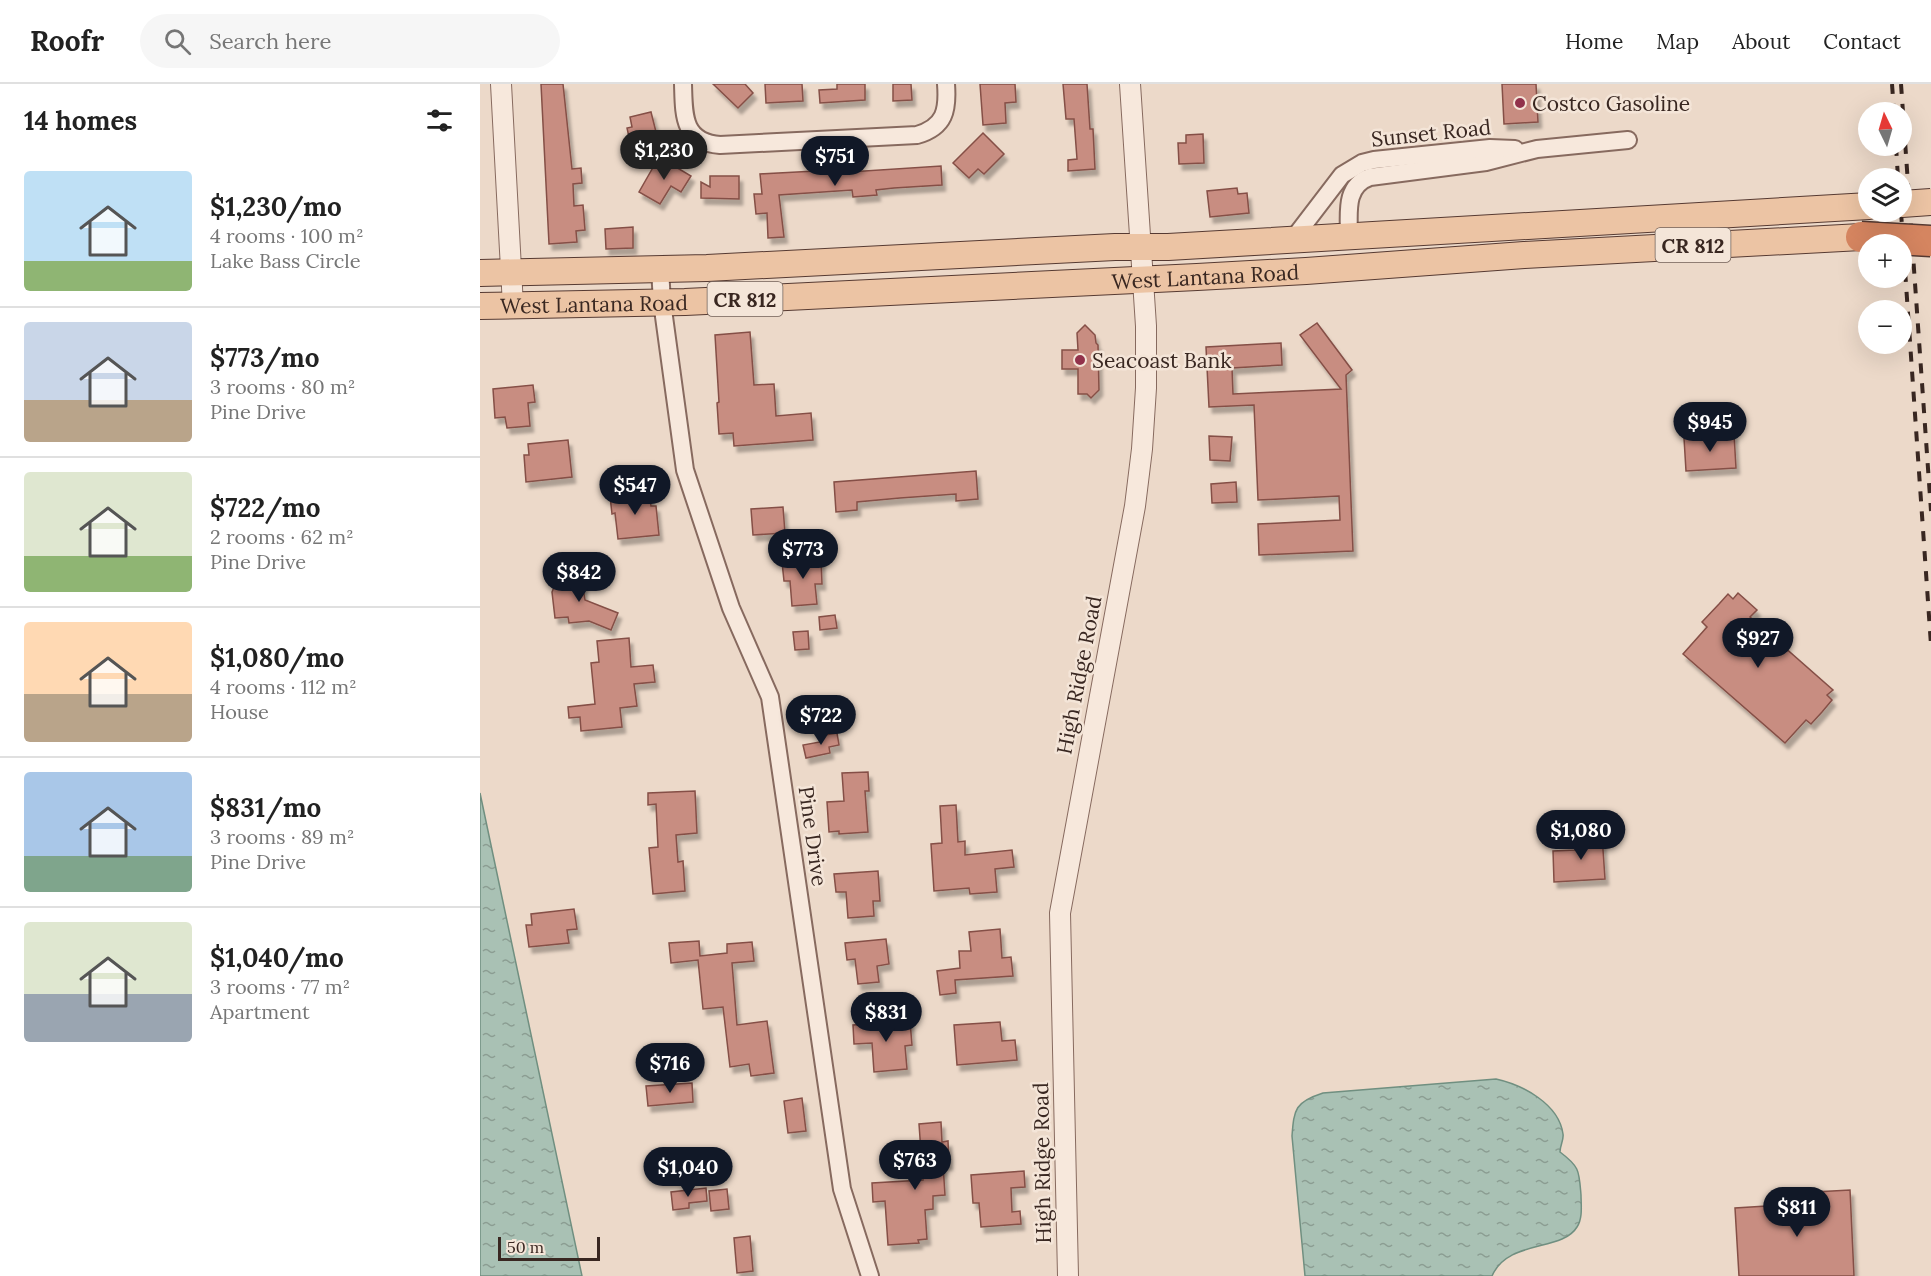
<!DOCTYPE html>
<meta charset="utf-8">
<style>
:root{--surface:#fff;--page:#f6f6f6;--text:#222;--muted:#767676;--line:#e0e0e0;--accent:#111827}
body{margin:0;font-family:Lora,serif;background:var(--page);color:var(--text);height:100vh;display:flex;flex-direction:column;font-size:22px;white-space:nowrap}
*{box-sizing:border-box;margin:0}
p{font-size:20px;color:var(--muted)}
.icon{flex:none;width:33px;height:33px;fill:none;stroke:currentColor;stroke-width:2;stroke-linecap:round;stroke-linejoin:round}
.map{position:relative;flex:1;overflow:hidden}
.panel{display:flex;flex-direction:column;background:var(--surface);width:480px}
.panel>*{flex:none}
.needle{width:39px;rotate:355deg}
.tools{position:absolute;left:1378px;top:18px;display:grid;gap:12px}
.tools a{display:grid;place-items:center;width:54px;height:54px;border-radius:50%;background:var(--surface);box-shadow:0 6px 24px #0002;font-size:30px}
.scale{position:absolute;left:18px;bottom:15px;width:102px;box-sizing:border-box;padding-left:6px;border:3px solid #392721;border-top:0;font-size:16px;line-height:21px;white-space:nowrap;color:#392721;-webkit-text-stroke:4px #f4e5d8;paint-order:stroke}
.price{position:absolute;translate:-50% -51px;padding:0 14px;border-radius:21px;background:var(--accent);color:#fff;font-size:20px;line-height:39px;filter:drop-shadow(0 2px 3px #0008)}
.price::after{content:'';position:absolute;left:50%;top:36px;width:18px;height:14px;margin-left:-9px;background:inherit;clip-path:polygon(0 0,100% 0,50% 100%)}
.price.active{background:#222;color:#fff}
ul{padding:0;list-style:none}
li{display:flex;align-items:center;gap:18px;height:150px;padding:0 24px}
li+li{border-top:2px solid var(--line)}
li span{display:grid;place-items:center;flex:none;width:168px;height:120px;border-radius:6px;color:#555}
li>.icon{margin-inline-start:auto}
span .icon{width:72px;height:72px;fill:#fffc;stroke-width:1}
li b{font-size:26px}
h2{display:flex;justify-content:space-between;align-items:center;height:72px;padding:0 24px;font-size:26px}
header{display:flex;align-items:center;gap:36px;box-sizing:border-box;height:84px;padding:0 30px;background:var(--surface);border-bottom:2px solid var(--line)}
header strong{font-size:28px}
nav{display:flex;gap:33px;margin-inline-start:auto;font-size:21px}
.search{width:420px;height:54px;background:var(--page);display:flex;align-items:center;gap:15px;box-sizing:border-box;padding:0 21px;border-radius:33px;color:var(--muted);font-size:22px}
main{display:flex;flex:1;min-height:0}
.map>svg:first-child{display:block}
.water{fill:url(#water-ripples);stroke:#708f80;stroke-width:1.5}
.building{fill:#c88d81;stroke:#854f46;stroke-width:1.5;filter:url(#shadow)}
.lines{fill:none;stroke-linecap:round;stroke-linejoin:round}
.minor-casing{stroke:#876a5f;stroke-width:20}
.tertiary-casing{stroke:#876a5f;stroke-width:22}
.primary-casing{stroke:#563a32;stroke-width:28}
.minor{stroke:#f7e8dc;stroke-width:16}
.tertiary{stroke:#f7e8dc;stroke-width:20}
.primary{stroke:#ecc4a4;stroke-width:26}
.rail{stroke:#392721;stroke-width:4;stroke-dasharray:10 10;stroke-linecap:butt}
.primary-bridge-casing{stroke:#563a32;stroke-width:28;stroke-linecap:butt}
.motorway-bridge-casing{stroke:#563a32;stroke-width:33;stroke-linecap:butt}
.primary-bridge{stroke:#ecc4a4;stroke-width:26}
.motorway-bridge{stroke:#d58560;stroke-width:30}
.poi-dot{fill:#92324b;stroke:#f4e5d8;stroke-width:2}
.labels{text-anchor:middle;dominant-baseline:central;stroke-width:5;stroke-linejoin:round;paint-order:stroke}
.shield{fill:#f4e5d8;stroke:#716058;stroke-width:1.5}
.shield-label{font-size:20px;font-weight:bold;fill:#392721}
.poi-label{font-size:21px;fill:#392721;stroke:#f4e5d8;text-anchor:start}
.street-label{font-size:21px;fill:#392721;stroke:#f4e5d8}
</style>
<header>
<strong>Roofr</strong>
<div class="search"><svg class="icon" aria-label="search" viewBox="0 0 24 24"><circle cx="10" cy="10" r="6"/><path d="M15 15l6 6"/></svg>Search here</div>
<nav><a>Home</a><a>Map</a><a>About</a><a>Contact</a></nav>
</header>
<main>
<section class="panel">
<h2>14 homes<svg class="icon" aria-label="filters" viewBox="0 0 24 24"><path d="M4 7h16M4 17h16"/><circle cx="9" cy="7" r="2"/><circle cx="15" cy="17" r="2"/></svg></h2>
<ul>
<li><span style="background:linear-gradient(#bfe0f5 75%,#8fb573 0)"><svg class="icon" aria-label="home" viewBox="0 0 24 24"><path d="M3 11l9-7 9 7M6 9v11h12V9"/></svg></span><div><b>$1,230/mo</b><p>4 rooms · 100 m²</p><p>Lake Bass Circle</p></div></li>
<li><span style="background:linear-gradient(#c9d6e8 65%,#b9a48a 0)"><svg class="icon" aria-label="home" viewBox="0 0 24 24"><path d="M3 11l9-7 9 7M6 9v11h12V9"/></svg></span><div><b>$773/mo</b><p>3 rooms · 80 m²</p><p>Pine Drive</p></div></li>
<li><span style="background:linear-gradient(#dfe7d0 70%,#8fb573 0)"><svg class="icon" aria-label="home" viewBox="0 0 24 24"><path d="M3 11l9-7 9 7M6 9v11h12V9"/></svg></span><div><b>$722/mo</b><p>2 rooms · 62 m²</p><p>Pine Drive</p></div></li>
<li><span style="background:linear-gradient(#ffd9b3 60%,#b9a48a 0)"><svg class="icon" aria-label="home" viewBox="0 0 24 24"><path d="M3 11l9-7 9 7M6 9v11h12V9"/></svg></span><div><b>$1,080/mo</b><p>4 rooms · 112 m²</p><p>House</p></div></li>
<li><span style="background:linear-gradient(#a9c7e8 70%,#7fa58c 0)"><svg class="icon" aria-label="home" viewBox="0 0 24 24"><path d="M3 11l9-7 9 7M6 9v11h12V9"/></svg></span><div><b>$831/mo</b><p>3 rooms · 89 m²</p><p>Pine Drive</p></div></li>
<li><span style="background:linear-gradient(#dfe7d0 60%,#9aa5b1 0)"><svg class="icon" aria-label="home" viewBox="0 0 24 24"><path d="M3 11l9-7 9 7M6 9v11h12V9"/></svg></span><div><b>$1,040/mo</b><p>3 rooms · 77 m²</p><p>Apartment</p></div></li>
</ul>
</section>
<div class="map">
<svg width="1451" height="1192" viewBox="0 0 1451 1192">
<defs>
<pattern id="water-ripples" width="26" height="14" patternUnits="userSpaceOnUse" patternTransform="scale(1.5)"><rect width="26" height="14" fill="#a9c1b4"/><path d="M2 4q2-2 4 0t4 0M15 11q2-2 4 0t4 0" fill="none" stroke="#8b9d92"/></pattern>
<filter id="shadow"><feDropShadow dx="3.5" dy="6" stdDeviation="1.5" flood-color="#0004"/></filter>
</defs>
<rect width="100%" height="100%" fill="#ecd9c9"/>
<g class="water">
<polygon points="0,709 102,1192 0,1192"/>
<path d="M1016 995C1043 1001 1079 1020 1083 1050 1084 1056 1080 1061 1080 1068 1100 1083 1099 1087 1101 1111 1101 1121 1103 1134 1097 1143 1082 1168 1028 1155 1012 1192H825L812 1052C814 1025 815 1018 843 1009Z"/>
</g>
<g class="building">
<polygon points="61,0 83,0 92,85 101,84 102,99 93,100 94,122 103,121 105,146 96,147 97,158 69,160"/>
<polygon points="233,0 265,0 273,9 258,24"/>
<polygon points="285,0 322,0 323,17 286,19"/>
<polygon points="357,0 385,0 385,16 340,19 339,6 357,5"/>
<polygon points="413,0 431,0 432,16 413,17"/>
<polygon points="500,0 535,0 536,18 525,19 526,39 503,41"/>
<polygon points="583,0 607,0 610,45 613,45 615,85 588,87 588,76 597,75 594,35 586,35"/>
<polygon points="1022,0 1056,0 1058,38 1024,40"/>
<polygon points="171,28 178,56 151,62 147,44 152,43 150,33"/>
<polygon points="503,49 524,70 504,90 498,85 489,94 473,79"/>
<polygon points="723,50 724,79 699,80 698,59 706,59 706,51"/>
<polygon points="179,73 211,92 201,108 191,102 180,120 159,108"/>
<polygon points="461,82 462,101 414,104 396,106 397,111 373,113 372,106 299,111 304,153 288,154 287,129 276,130 274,110 282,110 280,90 354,86 354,89"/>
<polygon points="230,92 259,92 259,115 221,114 221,98 230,103"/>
<polygon points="757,104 758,110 767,109 769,129 730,133 727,107"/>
<polygon points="153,143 153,164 126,165 125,145"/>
<polygon points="837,239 872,286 866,291 873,467 779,471 778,440 860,436 859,412 778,416 774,321 729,323 726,263 801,259 802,281 752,284 753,310 861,305 820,251"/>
<polygon points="605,241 615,251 616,259 618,261 619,306 611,314 607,310 598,310 598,285 582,285 582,266 598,266 597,249"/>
<polygon points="270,248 274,301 294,300 296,332 331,329 333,356 254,362 253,349 239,350 237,319 239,318 235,251"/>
<polygon points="53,301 55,318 48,319 50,342 27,344 25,333 15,334 13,305"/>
<polygon points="1254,350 1256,384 1206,387 1204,354"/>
<polygon points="729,352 752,353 750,377 730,376"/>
<polygon points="88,356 92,393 46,398 44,371 49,371 48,360"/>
<polygon points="496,387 498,415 476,417 476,410 420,414 377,418 377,426 356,428 354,398"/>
<polygon points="756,398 757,418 732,419 731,400"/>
<polygon points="169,408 171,422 176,422 179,451 138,455 135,429 132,430 130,412"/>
<polygon points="303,423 305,449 273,451 271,425"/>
<polygon points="341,475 342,500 335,500 337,520 312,522 310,497 304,497 302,478"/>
<polygon points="88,485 107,493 103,503 105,516 138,529 131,546 109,537 89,539 88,533 75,534 72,508 76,498 83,497"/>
<polygon points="1258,509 1277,526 1270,533 1353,606 1347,611 1352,616 1342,628 1331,640 1326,636 1305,659 1203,570 1227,543 1222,538 1239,520 1248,510 1253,515"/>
<polygon points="355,531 357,544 340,546 339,533"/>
<polygon points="328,547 329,565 315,566 313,548"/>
<polygon points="149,554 151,583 173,581 175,598 154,600 157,622 140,624 142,643 101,647 100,633 89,634 88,623 115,620 111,579 119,578 117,557"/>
<polygon points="357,649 359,661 349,663 350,669 326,674 323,661 340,658 339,652"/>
<polygon points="388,688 389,707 385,707 388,748 359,750 359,747 349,748 347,718 364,717 362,689"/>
<polygon points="215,707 217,749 196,751 198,778 203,777 205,807 173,810 169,764 178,763 176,720 168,721 168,709"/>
<polygon points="476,721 478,758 485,757 485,771 532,766 534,783 515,785 517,808 490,810 489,804 454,807 451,760 462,759 460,722"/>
<polygon points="1122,751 1125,795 1074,798 1073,767 1095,766 1094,753"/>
<polygon points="398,787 400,817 393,817 394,832 368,834 366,808 356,808 354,790"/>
<polygon points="94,825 97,845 87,846 89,859 49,863 46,841 52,841 51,830"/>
<polygon points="520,845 522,874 531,873 533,892 475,896 476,909 460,911 457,887 480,884 479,867 491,867 489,848"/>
<polygon points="406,855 409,880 397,882 399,898 378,900 375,875 367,876 365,859"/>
<polygon points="219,857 220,872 247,869 247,860 272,858 274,877 252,879 257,941 287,937 294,989 271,992 269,980 250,983 243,923 223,925 218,876 191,879 189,859"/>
<polygon points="430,937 432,961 425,962 427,985 394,988 392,959 374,960 373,941"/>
<polygon points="520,938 522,957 535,956 537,976 477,981 474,941"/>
<polygon points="212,999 213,1018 168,1022 166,1002"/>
<polygon points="322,1014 326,1047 308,1049 304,1017"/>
<polygon points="461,1038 462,1058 468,1057 469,1080 463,1080 465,1111 453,1112 453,1125 445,1126 447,1155 438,1156 439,1159 408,1161 405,1117 393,1118 392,1099 443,1096 439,1040"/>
<polygon points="544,1087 545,1103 531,1104 532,1128 540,1127 541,1140 501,1143 499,1119 493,1119 491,1091"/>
<polygon points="226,1104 227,1117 209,1119 209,1124 193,1126 191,1108"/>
<polygon points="247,1105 249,1125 231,1127 229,1107"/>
<polygon points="1370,1106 1374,1192 1259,1192 1255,1124 1335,1119 1334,1108"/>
<polygon points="270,1152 273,1187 257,1189 254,1154"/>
</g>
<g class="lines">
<g class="minor-casing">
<g id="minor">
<path d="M203 0C204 30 202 58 240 61L437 51C465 43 468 26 466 0"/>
<path d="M869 152C869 130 864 102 890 93L1006 78 1057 65 1148 56"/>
<polyline points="813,155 862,91 882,79 894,76 1010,64 1035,65"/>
<polyline points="180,185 182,218 205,386 251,524 290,613 362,1105 390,1192"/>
</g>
</g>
<g class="tertiary-casing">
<g id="tertiary">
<polyline points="21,0 33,222"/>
<polyline points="588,1192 580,829 655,422 662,365 666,304 666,242 650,0"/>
</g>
</g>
<g class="primary-casing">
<g id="primary">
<polyline points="0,189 227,184 635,163 688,163 1389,122"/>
<path id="s1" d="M0 222 205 218 717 193 826 187 1044 171 1381 153"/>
</g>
</g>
<use href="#minor" class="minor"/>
<use href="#tertiary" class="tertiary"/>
<use href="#primary" class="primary"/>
<g class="rail">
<polyline points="1412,0 1414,28"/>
<polyline points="1421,0 1451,427"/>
<polyline points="1416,62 1418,94"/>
<polyline points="1421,128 1451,561"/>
</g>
<g class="primary-bridge-casing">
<polyline id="primary-bridge" points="1422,120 1451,118"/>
</g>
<g class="motorway-bridge-casing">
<polyline id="motorway-bridge" points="1381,153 1451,157"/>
</g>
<use href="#primary-bridge" class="primary-bridge"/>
<use href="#motorway-bridge" class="motorway-bridge"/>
</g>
<g class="poi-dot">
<circle cx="1040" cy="19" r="6"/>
<circle cx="600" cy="276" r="6"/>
</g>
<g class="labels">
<g class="shield">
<rect x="1175.5" y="144" width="75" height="34" rx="4.5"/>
<rect x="227.5" y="198" width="75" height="34" rx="4.5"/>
</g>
<g class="shield-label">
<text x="1213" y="161">CR 812</text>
<text x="265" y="215">CR 812</text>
</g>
<g class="poi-label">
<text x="1052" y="19">Costco Gasoline</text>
<text x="612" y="276">Seacoast Bank</text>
</g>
<g class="street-label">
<text transform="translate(951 49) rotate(-6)">Sunset Road</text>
<text stroke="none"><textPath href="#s1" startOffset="726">West Lantana Road</textPath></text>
<text stroke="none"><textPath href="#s1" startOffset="114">West Lantana Road</textPath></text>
<text transform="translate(599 591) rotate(-79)">High Ridge Road</text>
<text transform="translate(333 752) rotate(82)">Pine Drive</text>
<text transform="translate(562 1079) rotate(-91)">High Ridge Road</text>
</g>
</g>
</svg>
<div class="tools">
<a><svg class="needle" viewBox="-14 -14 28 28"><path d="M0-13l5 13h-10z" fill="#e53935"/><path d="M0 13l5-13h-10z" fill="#767676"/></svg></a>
<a><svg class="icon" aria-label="layers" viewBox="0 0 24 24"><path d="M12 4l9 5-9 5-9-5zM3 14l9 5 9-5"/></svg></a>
<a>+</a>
<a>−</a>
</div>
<div class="scale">50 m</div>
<b class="price active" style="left:184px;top:97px">$1,230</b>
<b class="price" style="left:355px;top:103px">$751</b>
<b class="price" style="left:1230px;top:369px">$945</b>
<b class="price" style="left:155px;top:432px">$547</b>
<b class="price" style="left:323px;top:496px">$773</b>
<b class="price" style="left:99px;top:519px">$842</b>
<b class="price" style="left:1278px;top:585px">$927</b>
<b class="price" style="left:341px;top:662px">$722</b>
<b class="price" style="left:1101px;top:777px">$1,080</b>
<b class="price" style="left:406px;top:959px">$831</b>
<b class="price" style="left:190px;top:1010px">$716</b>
<b class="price" style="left:435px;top:1107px">$763</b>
<b class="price" style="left:208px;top:1114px">$1,040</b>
<b class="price" style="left:1317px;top:1154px">$811</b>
</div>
</main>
